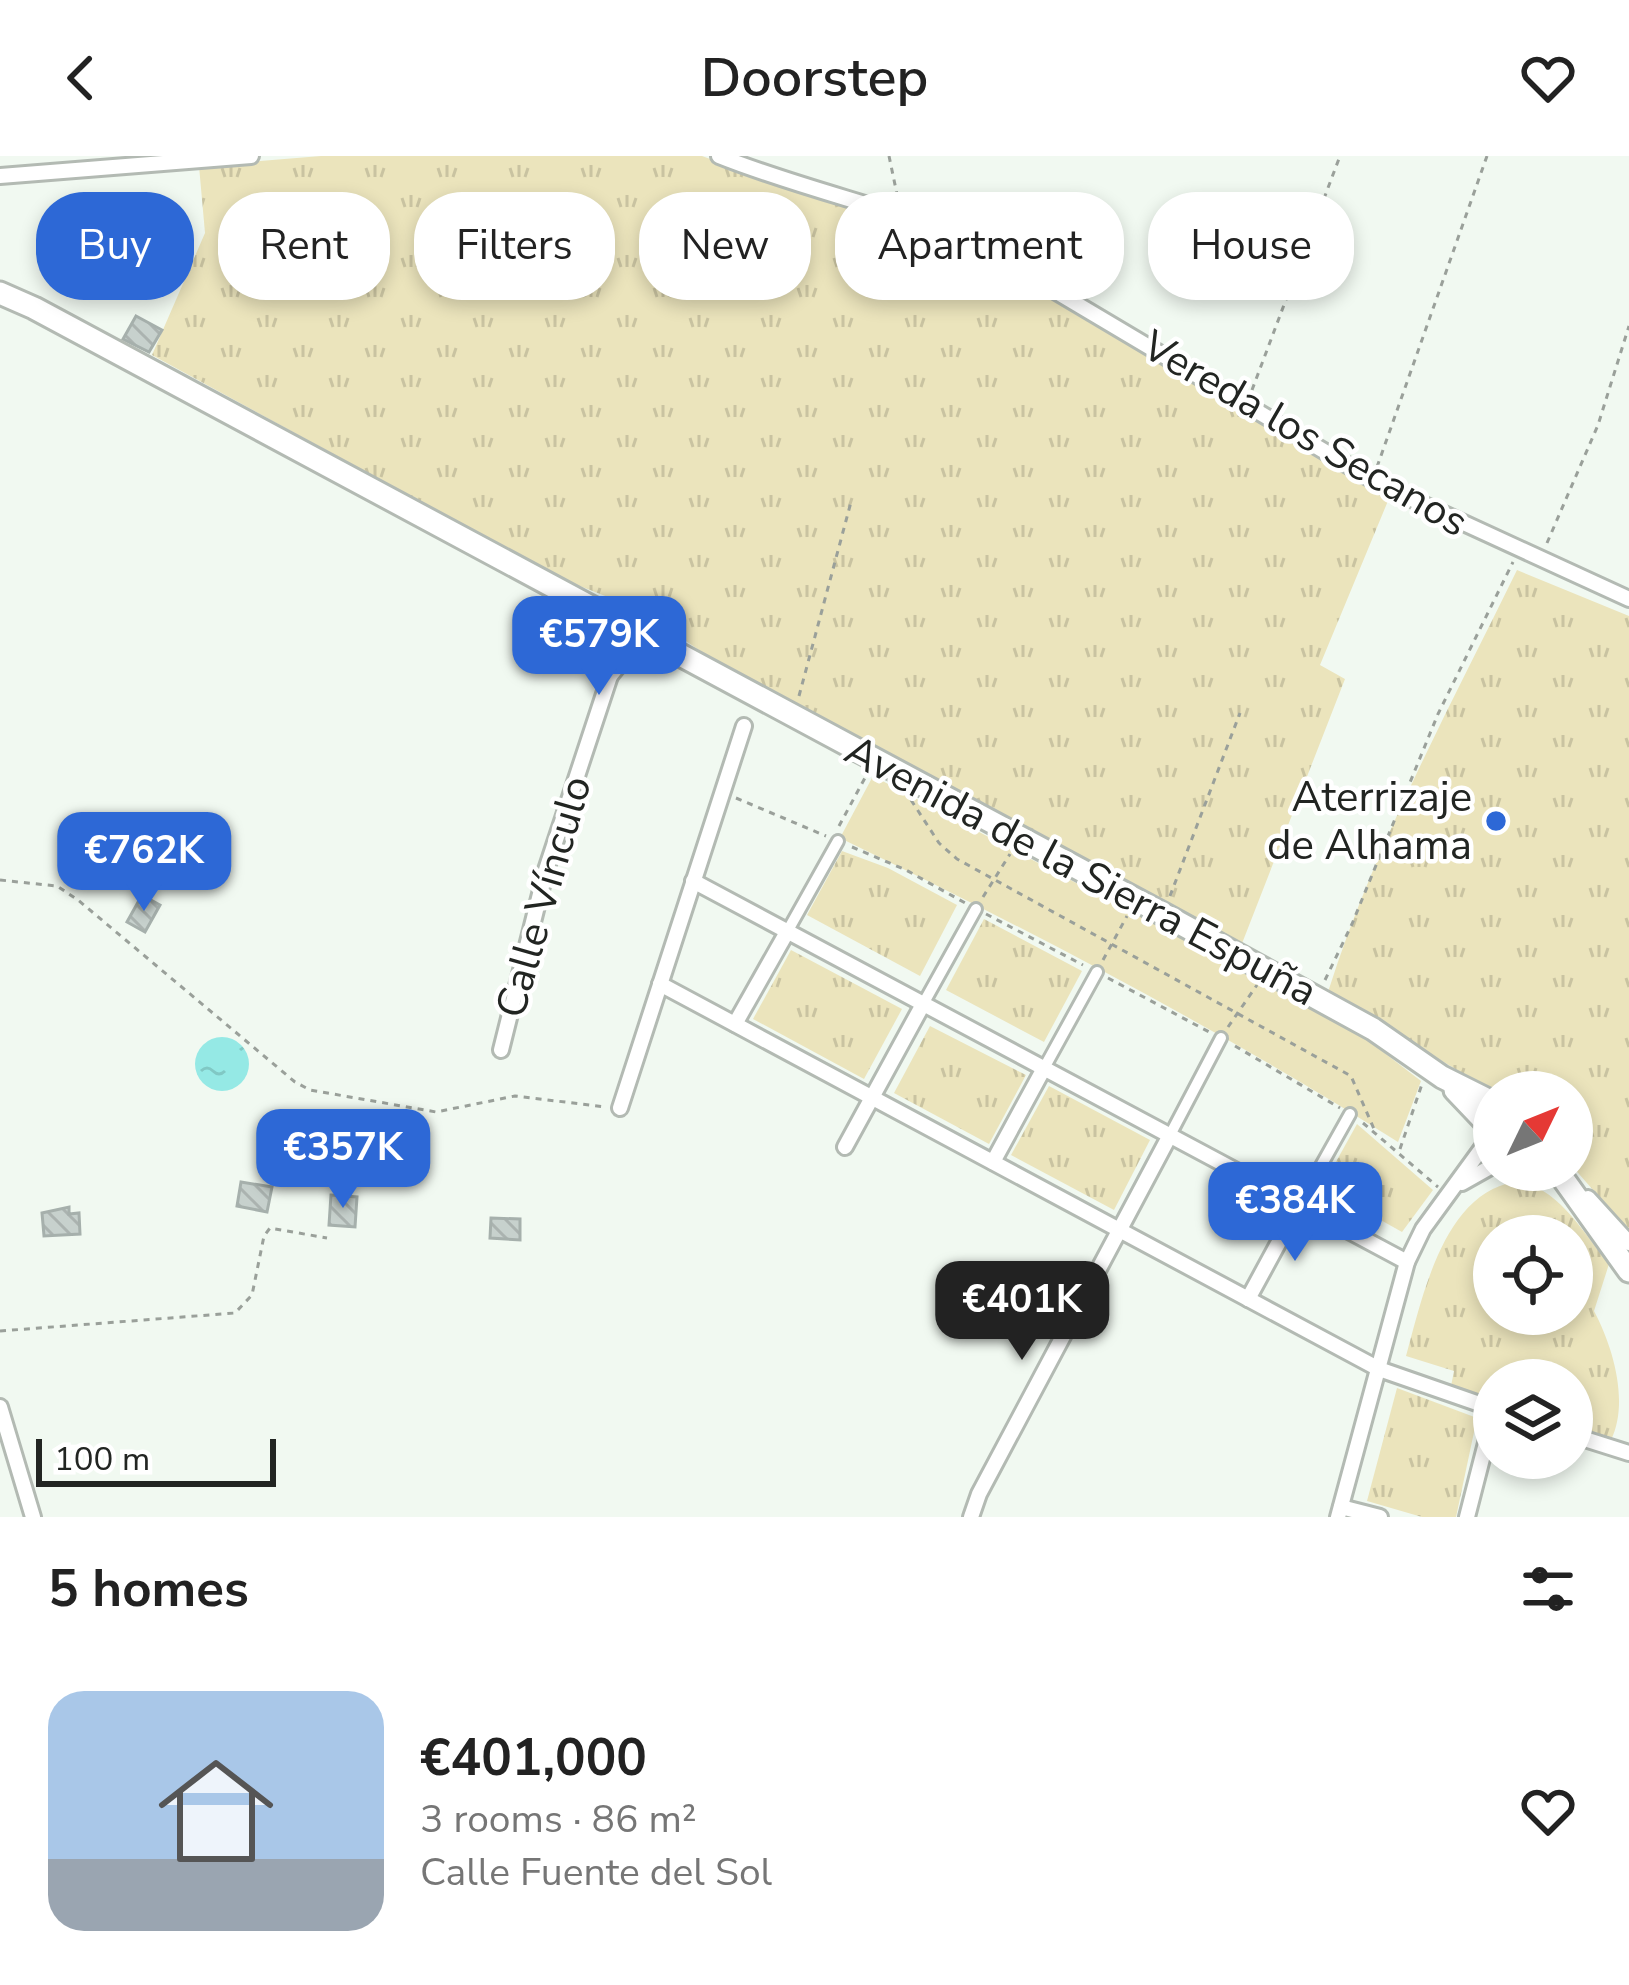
<!DOCTYPE html>
<meta charset="utf-8">
<style>
:root{--surface:#fff;--page:#f6f6f6;--text:#222;--muted:#767676;--line:#e0e0e0;--accent:#2d68d6}
body{margin:0;font-family:"Nunito Sans",sans-serif;background:var(--page);color:var(--text);height:100vh;display:flex;flex-direction:column;font-size:45px;white-space:nowrap}
*{box-sizing:border-box;margin:0}
p{font-size:39px;color:var(--muted)}
.icon{flex:none;width:66px;height:66px;fill:none;stroke:currentColor;stroke-width:2;stroke-linecap:round;stroke-linejoin:round}
.map{position:relative;height:1361px;overflow:hidden}
.details{display:flex;flex-direction:column;background:var(--surface);flex:1}
.details>*{flex:none}
.banner{position:absolute;left:36px;top:36px;width:1557px;height:108px;display:flex;gap:24px}
.needle{width:78px;rotate:47deg}
.tools{position:absolute;left:1473px;top:915px;display:grid;gap:24px}
.tools a{display:grid;place-items:center;width:120px;height:120px;border-radius:50%;background:var(--surface);box-shadow:0 6px 18px #0003;font-size:60px}
.scale{position:absolute;left:36px;bottom:30px;width:240px;box-sizing:border-box;padding-left:12px;border:6px solid #222522;border-top:0;font-size:33px;line-height:42px;white-space:nowrap;color:#222522;-webkit-text-stroke:9px #fff;paint-order:stroke}
.price{position:absolute;translate:-50% -102px;padding:0 27px;border-radius:24px;background:var(--accent);color:#fff;font-size:39px;line-height:78px;filter:drop-shadow(0 3px 6px #0008)}
.price::after{content:'';position:absolute;left:50%;top:72px;width:36px;height:27px;margin-left:-18px;background:inherit;clip-path:polygon(0 0,100% 0,50% 100%)}
.price.active{background:#222;color:#fff}
ul{padding:0;list-style:none}
li{display:flex;align-items:center;gap:36px;height:300px;padding:0 48px}
li+li{border-top:3px solid var(--line)}
li span{display:grid;place-items:center;flex:none;width:336px;height:240px;border-radius:36px;color:#555}
li>.icon{margin-inline-start:auto}
span .icon{width:144px;height:144px;fill:#fffc;stroke-width:1}
li b{font-size:51px}
h2{display:flex;justify-content:space-between;align-items:center;height:144px;padding:0 48px;font-size:51px}
.chip{padding:0 42px;border-radius:48px;background:var(--surface);box-shadow:0 6px 18px #0003;font-size:42px;line-height:108px}
.chip.active{background:var(--accent);color:#fff}
header{display:flex;justify-content:space-between;align-items:center;height:156px;padding:0 48px;background:var(--surface);font-size:54px;font-weight:600}
.map>svg:first-child{display:block}
.grass{fill:url(#grass-tufts);fill-rule:evenodd}
.green{fill:#ebe4bc}
.water{fill:url(#water-ripples)}
.building{fill:url(#building-back-hatch);stroke:#a6b0ac;stroke-width:3}
.lines{fill:none;stroke-linecap:round;stroke-linejoin:round}
.pedestrian-casing{stroke:#b3bab3;stroke-width:16}
.minor-casing{stroke:#b3bab3;stroke-width:20}
.primary-casing{stroke:#b3bab3;stroke-width:27}
.path{stroke:#9aa09a;stroke-width:3;stroke-dasharray:6 6;stroke-linecap:butt}
.pedestrian{stroke:#fff;stroke-width:10}
.minor{stroke:#fff;stroke-width:14}
.primary{stroke:#fff;stroke-width:21}
.poi-dot{fill:#2d68d6;stroke:#fff;stroke-width:4.5}
.labels{text-anchor:middle;dominant-baseline:central;stroke-width:9;stroke-linejoin:round;paint-order:stroke}
.street-label{font-size:42px;fill:#222522;stroke:#fff}
.poi-label{font-size:42px;fill:#222522;stroke:#fff;text-anchor:end}
</style>
<header><svg class="icon" aria-label="back" viewBox="0 0 24 24"><path d="M15 5l-7 7 7 7"/></svg>Doorstep<svg class="icon" aria-label="heart" viewBox="0 0 24 24"><path d="M12 20l-8-8c-3-5 5-10 8-4 3-6 11-1 8 4z"/></svg></header>
<div class="map">
<svg width="1629" height="1361" viewBox="0 0 1629 1361">
<defs>
<pattern id="grass-tufts" width="24" height="20" patternUnits="userSpaceOnUse" patternTransform="scale(3)"><rect width="24" height="20" fill="#ebe4bc"/><path d="M3 7l-1-3M5 7V3M7 7l1-3M15 17l-1-3M17 17v-4M19 17l1-3" fill="none" stroke="#c9c3a1"/></pattern>
<pattern id="water-ripples" width="26" height="14" patternUnits="userSpaceOnUse" patternTransform="scale(3)"><rect width="26" height="14" fill="#95e9e5"/><path d="M2 4q2-2 4 0t4 0M15 11q2-2 4 0t4 0" fill="none" stroke="#80c8c4"/></pattern>
<pattern id="building-back-hatch" width="6" height="6" patternUnits="userSpaceOnUse" patternTransform="scale(3)"><rect width="6" height="6" fill="#c7d1cd"/><path d="M-1 5l2 2M0 0l6 6M5-1l2 2" fill="none" stroke="#abb3b0"/></pattern>
</defs>
<rect width="100%" height="100%" fill="#f1f9f1"/>
<g class="grass">
<polygon points="321,0 702,0 839,50 919,69 965,89 1390,340 1320,509 1345,523 1241,790 725,512 641,454 562,423 152,199 205,77 199,10"/>
<path d="M1517 414 1629 460V1075L1572 1010V936L1490 934 1328 836C1374 690 1450 551 1517 414Z"/>
<polygon points="842,695 888,712 957,749 920,820 807,759"/>
<polygon points="984,763 1082,815 1044,886 946,834"/>
<polygon points="791,794 902,853 864,923 753,863"/>
<polygon points="930,870 1026,919 989,988 894,937"/>
<polygon points="1049,930 1150,984 1114,1054 1011,999"/>
<polygon points="1357,968 1433,1034 1402,1076 1322,1031"/>
<path d="M1515 1026C1557 1028 1584 1078 1609 1108L1594 1155C1614 1193 1629 1247 1611 1284L1572 1271V1224H1494V1244L1451 1230 1454 1215 1406 1200C1422 1143 1443 1037 1515 1026ZM1494 1080H1572V1158H1494Z"/>
<polygon points="1397,1232 1477,1262 1456,1361 1422,1361 1367,1345"/>
</g>
<path class="green" d="M873 620 1300 845 1365 882 1421 925 1398 986C1220 873 1030 774 840 682Z"/>
<circle class="water" cx="222" cy="908" r="27"/>
<g class="building">
<polygon points="136,160 162,174 149,196 123,183"/>
<polygon points="142,739 160,749 145,776 127,766"/>
<polygon points="241,1026 272,1031 267,1056 237,1050"/>
<polygon points="331,1039 357,1041 355,1071 329,1069"/>
<polygon points="69,1051 69,1058 79,1057 80,1078 44,1080 42,1057"/>
<polygon points="491,1062 520,1063 520,1084 490,1082"/>
</g>
<g class="lines">
<g class="pedestrian-casing">
<g id="pedestrian">
<polyline points="787,776 838,685"/>
<polyline points="922,850 976,753"/>
<polyline points="1043,914 1097,816"/>
<polyline points="1169,981 1221,882"/>
<polyline points="1299,1049 1350,958"/>
</g>
</g>
<g class="minor-casing">
<g id="minor">
<path d="M719 0C799 32 883 50 964 81L1381 329 1629 443"/>
<polyline points="0,20 251,0"/>
<polyline points="621,466 610,520 645,477"/>
<polyline points="693,725 1407,1106"/>
<polyline points="660,828 1379,1213 1494,1253"/>
<polyline points="735,868 787,776"/>
<polyline points="501,894 546,714 610,520"/>
<polyline points="620,952 744,570"/>
<polyline points="845,991 922,850"/>
<polyline points="993,1006 1043,914"/>
<polyline points="1462,1027 1494,1009"/>
<polyline points="1588,1042 1629,1087"/>
<polyline points="1248,1143 1299,1049"/>
<polyline points="0,1251 33,1361"/>
<polyline points="1572,1279 1629,1297"/>
<polyline points="1341,1351 1380,1361"/>
<polyline points="971,1361 979,1338 1169,981"/>
<polyline points="1338,1361 1407,1106 1423,1073 1493,977"/>
<polyline points="1467,1361 1494,1256"/>
</g>
</g>
<g class="primary-casing">
<g id="primary">
<polyline points="0,137 34,152 1163,758 1373,873 1442,921 1494,947"/>
<polyline points="1455,934 1493,974"/>
<polyline points="1557,1014 1629,1115"/>
</g>
</g>
<g class="path">
<polyline points="889,0 898,43"/>
<polyline points="1252,234 1340,0"/>
<polyline points="1377,311 1487,0"/>
<polyline points="1547,387 1598,269 1629,170"/>
<polyline points="799,540 851,346"/>
<polyline points="736,642 826,680"/>
<polyline points="911,644 939,687 957,703 1351,920 1374,973"/>
<polyline points="839,670 866,620"/>
<polyline points="852,691 906,714 967,748"/>
<polyline points="0,724 57,730 78,744 295,926 310,934 436,956 515,940 606,951"/>
<polyline points="1170,740 1240,557"/>
<polyline points="983,741 1010,698"/>
<polyline points="986,758 1083,809"/>
<polyline points="1103,804 1127,760"/>
<polyline points="1108,822 1211,877"/>
<polyline points="1325,824 1352,768 1438,558 1513,406"/>
<polyline points="1228,871 1257,829"/>
<polyline points="1235,890 1340,952"/>
<polyline points="1363,967 1438,1031"/>
<polyline points="1400,993 1422,928"/>
<polyline points="0,1175 235,1157 252,1139 264,1080 270,1072 327,1082"/>
</g>
<use href="#pedestrian" class="pedestrian"/>
<use href="#minor" class="minor"/>
<use href="#primary" class="primary"/>
</g>
<circle class="poi-dot" cx="1496" cy="665" r="12"/>
<g class="labels">
<g class="street-label">
<text transform="translate(1305 278) rotate(30)">Vereda los Secanos</text>
<text transform="translate(1081 715) rotate(28)">Avenida de la Sierra Espuña</text>
<text transform="translate(544 741) rotate(-74)">Calle Vínculo</text>
</g>
<g class="poi-label">
<text x="1472" y="641">Aterrizaje<tspan x="1472" dy="48">de Alhama</tspan></text>
</g>
</g>
</svg>
<div class="tools">
<a><svg class="needle" viewBox="-14 -14 28 28"><path d="M0-13l5 13h-10z" fill="#e53935"/><path d="M0 13l5-13h-10z" fill="#767676"/></svg></a>
<a><svg class="icon" aria-label="locate" viewBox="0 0 24 24"><circle cx="12" cy="12" r="6"/><path d="M12 2v4M12 18v4M2 12h4M18 12h4"/></svg></a>
<a><svg class="icon" aria-label="layers" viewBox="0 0 24 24"><path d="M12 4l9 5-9 5-9-5zM3 14l9 5 9-5"/></svg></a>
</div>
<div class="scale">100 m</div>
<b class="price" style="left:599px;top:542px">€579K</b>
<b class="price" style="left:144px;top:758px">€762K</b>
<b class="price" style="left:343px;top:1055px">€357K</b>
<b class="price" style="left:1295px;top:1108px">€384K</b>
<b class="price active" style="left:1022px;top:1207px">€401K</b>
<div class="banner">
<a class="chip active">Buy</a>
<a class="chip">Rent</a>
<a class="chip">Filters</a>
<a class="chip">New</a>
<a class="chip">Apartment</a>
<a class="chip">House</a>
</div>
</div>
<section class="details">
<h2>5 homes<svg class="icon" aria-label="filters" viewBox="0 0 24 24"><path d="M4 7h16M4 17h16"/><circle cx="9" cy="7" r="2"/><circle cx="15" cy="17" r="2"/></svg></h2>
<ul>
<li><span style="background:linear-gradient(#a9c7e8 70%,#9aa5b1 0)"><svg class="icon" aria-label="home" viewBox="0 0 24 24"><path d="M3 11l9-7 9 7M6 9v11h12V9"/></svg></span><div><b>€401,000</b><p>3 rooms · 86 m²</p><p>Calle Fuente del Sol</p></div><svg class="icon" aria-label="heart" viewBox="0 0 24 24"><path d="M12 20l-8-8c-3-5 5-10 8-4 3-6 11-1 8 4z"/></svg></li>
</ul>
</section>
